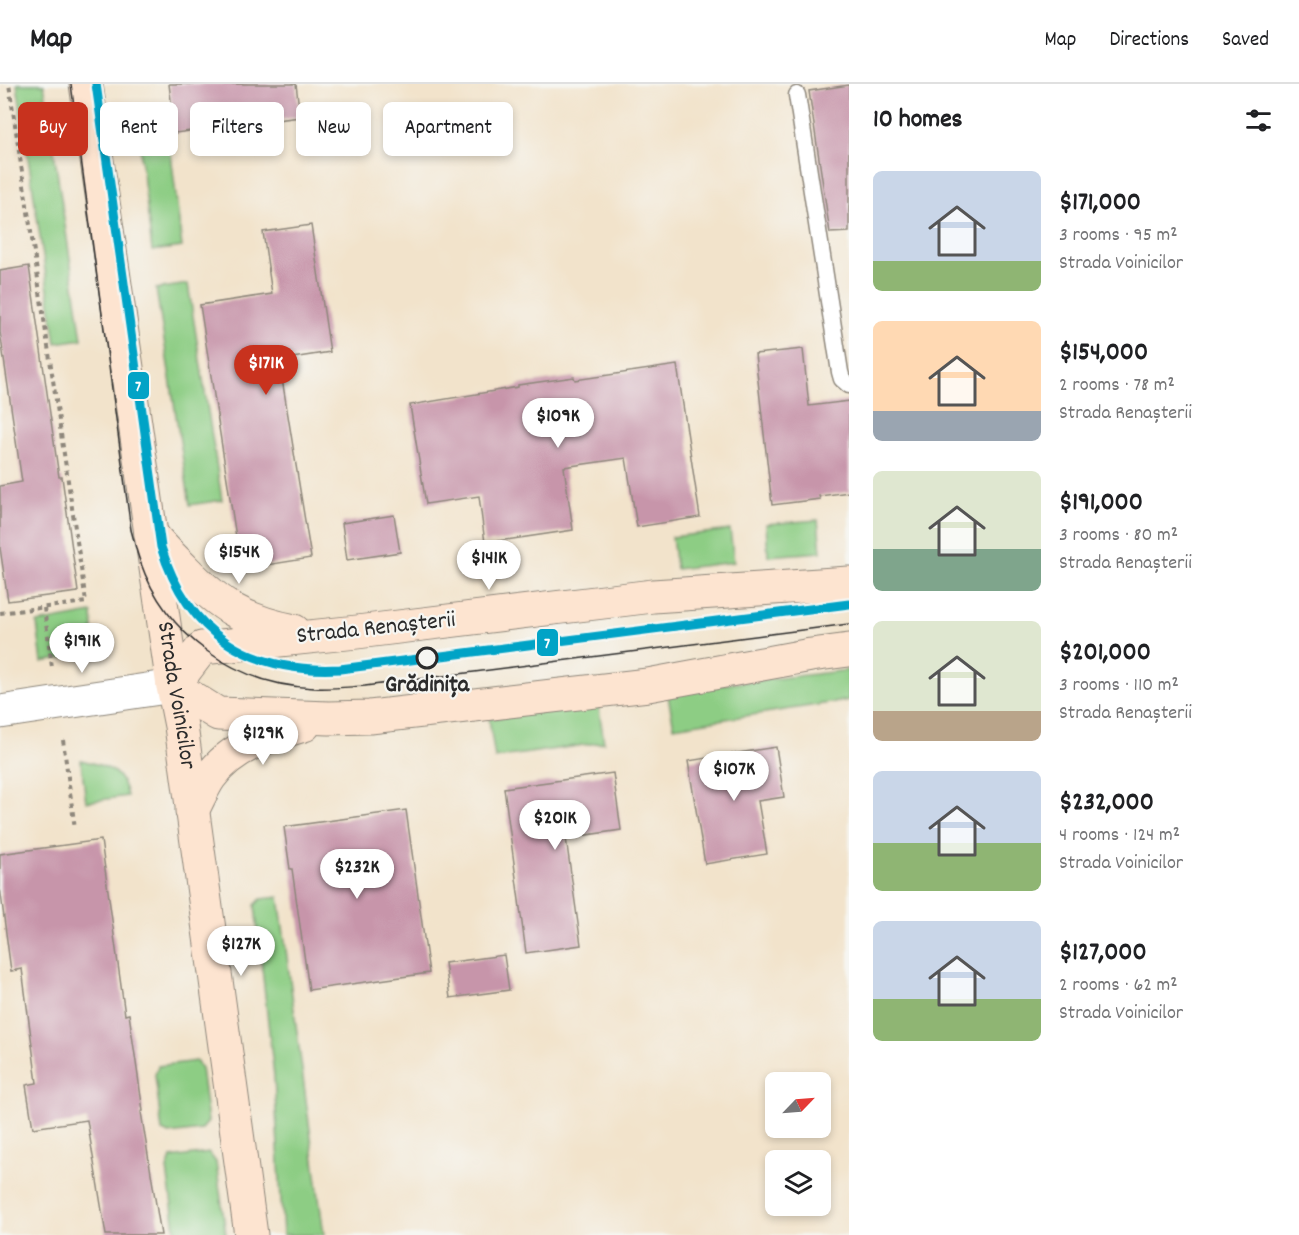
<!DOCTYPE html>
<meta charset="utf-8">
<style>
:root{--surface:#fff;--page:#f2f2f2;--text:#202124;--muted:#757577;--line:#e0e0e0;--accent:#c8321e}
body{margin:0;font-family:Dekko,sans-serif;background:var(--page);color:var(--text);height:100vh;display:flex;flex-direction:column;font-size:22px;white-space:nowrap}
*{box-sizing:border-box;margin:0}
p{font-size:20px;color:var(--muted)}
.icon{flex:none;width:33px;height:33px;fill:none;stroke:currentColor;stroke-width:2;stroke-linecap:round;stroke-linejoin:round}
.map{position:relative;flex:1;overflow:hidden}
.panel{display:flex;flex-direction:column;background:var(--surface);width:450px}
.panel>*{flex:none}
.guide{position:absolute;left:18px;top:18px;width:570px;height:54px;display:flex;gap:12px}
.needle{width:39px;rotate:65deg}
.tools{position:absolute;left:765px;top:988px;display:grid;gap:12px}
.tools a{display:grid;place-items:center;width:66px;height:66px;border-radius:9px;background:var(--surface);box-shadow:0 3px 9px #0003;font-size:30px}
.price{position:absolute;translate:-50% -51px;padding:0 14px;border-radius:21px;background:#fff;color:#222;font-size:20px;line-height:39px;filter:drop-shadow(0 2px 3px #0008)}
.price::after{content:'';position:absolute;left:50%;top:36px;width:18px;height:14px;margin-left:-9px;background:inherit;clip-path:polygon(0 0,100% 0,50% 100%)}
.price.on{background:var(--accent);color:#fff}
ul{padding:0;list-style:none}
li{display:flex;align-items:center;gap:18px;height:150px;padding:0 24px}
li span{display:grid;place-items:center;flex:none;width:168px;height:120px;border-radius:9px;color:#555}
li>.icon{margin-inline-start:auto}
span .icon{width:72px;height:72px;fill:#fffc;stroke-width:1}
li b{font-size:26px}
h2{display:flex;justify-content:space-between;align-items:center;height:72px;padding:0 24px;font-size:26px}
.pill{padding:0 21px;border-radius:9px;background:var(--surface);box-shadow:0 3px 9px #0003;font-size:21px;line-height:54px}
.pill.on{background:var(--accent);color:#fff}
header{display:flex;align-items:center;gap:36px;box-sizing:border-box;height:84px;padding:0 30px;background:var(--surface);border-bottom:2px solid var(--line)}
header strong{font-size:28px}
nav{display:flex;gap:33px;margin-inline-start:auto;font-size:21px}
main{display:flex;flex:1;min-height:0}
.map>svg:first-child{display:block}
.green{fill:#8dcd84;stroke:#5c7c58;stroke-width:1.5}
.building{fill:#c795aa}
.lines{fill:none;stroke-linecap:round;stroke-linejoin:round}
.lane-casing{stroke:#8e877b;stroke-width:19}
.street-casing{stroke:#8e877b;stroke-width:35}
.secondary-casing{stroke:#8e877b;stroke-width:35}
.path{stroke:#8e877b;stroke-width:4;stroke-dasharray:4.5 4.5;stroke-linecap:butt}
.lane{stroke:#fff;stroke-width:16}
.street{stroke:#fff;stroke-width:33}
.secondary{stroke:#fde4d0;stroke-width:33}
.tram{stroke:#2b2b2b;stroke-width:1.5}
.tram-1-casing{stroke:#f6f6f2;stroke-width:14}
.tram-1{stroke:#02a3c6;stroke-width:9}
.stop-dot{fill:#f6f6f2;stroke:#2b2b2b;stroke-width:3}
.labels{text-anchor:middle;dominant-baseline:central;stroke-width:4.5;stroke-linejoin:round;paint-order:stroke}
.street-label{font-size:24px;fill:#2b2b2b;stroke:#f6f6f2}
.stop-label{font-size:24px;font-weight:bold;fill:#2b2b2b;stroke:#f6f6f2}
.line-badge{stroke:#f6f6f2;stroke-width:2}
.badge-label{font-size:16px;text-anchor:middle;font-weight:bold;fill:#fff}
</style>
<header>
<strong>Map</strong>
<nav><a>Map</a><a>Directions</a><a>Saved</a></nav>
</header>
<main>
<div class="map">
<svg width="849" height="1151" viewBox="0 0 849 1151">
<rect width="100%" height="100%" fill="#f6f6f2"/>
<filter id="ink" filterUnits="userSpaceOnUse"><feTurbulence type="fractalNoise" baseFrequency=".0167" numOctaves="2"/><feDisplacementMap in="SourceGraphic" scale="12" xChannelSelector="R" yChannelSelector="G"/><feConvolveMatrix kernelMatrix="1 2 1 2 8 2 1 2 1" color-interpolation-filters="sRGB"/></filter>
<filter id="wash" filterUnits="userSpaceOnUse"><feTurbulence type="fractalNoise" baseFrequency=".008" numOctaves="4" result="noise"/><feDisplacementMap in="SourceGraphic" scale="24" xChannelSelector="R" yChannelSelector="G"/><feGaussianBlur stdDeviation="1.35" result="paint"/><feColorMatrix in="noise" values="0 0 0 0 0 0 0 0 0 0 0 0 0 0 0 0 0 1.4 0 .05"/><feComposite in="paint" operator="in"/></filter>
<g filter="url(#wash)">
<rect width="100%" height="100%" fill="#f2e3cb"/>
<g class="green">
<polygon points="17,0 44,0 82,255 56,259"/>
<polygon points="168,44 182,163 152,167 138,47"/>
<polygon points="188,200 222,416 190,421 156,205"/>
<polygon points="818,436 821,468 768,472 766,440"/>
<polygon points="730,446 734,478 676,485 672,453"/>
<polygon points="92,529 93,545 82,562 68,573 42,578 37,539"/>
<polygon points="849,586 849,616 674,643 667,607"/>
<polygon points="598,619 604,658 495,674 489,635"/>
<path d="M81 676C107 683 121 684 127 712L86 718Z"/>
<polygon points="279,813 324,1151 283,1151 274,992 255,821 261,815"/>
<polygon points="196,977 201,984 208,1038 201,1046 169,1050 162,1047 155,991 158,982"/>
<polygon points="209,1069 216,1078 226,1151 176,1151 167,1085 171,1074"/>
</g>
<g id="blocks">
<g class="building">
<polygon points="169,0 296,0 300,33 175,49"/>
<polygon points="849,1 849,148 830,149 809,7"/>
<polygon points="311,141 330,268 279,276 311,474 241,485 200,221 272,210 263,148"/>
<polygon points="29,182 59,393 62,393 78,508 8,517 0,464 0,402 22,398 0,248 0,187"/>
<polygon points="803,265 809,322 849,317 849,408 819,412 820,415 772,421 755,270"/>
<polygon points="677,281 700,433 637,443 626,374 564,383 573,446 485,459 479,412 426,420 410,321 518,303 518,301 574,293 575,296"/>
<polygon points="394,431 400,468 347,476 342,439"/>
<polygon points="776,663 784,713 758,717 767,770 705,780 688,677"/>
<polygon points="613,689 621,746 566,754 581,861 526,869 504,704"/>
<polygon points="406,726 429,889 309,906 292,785 290,785 284,743"/>
<polygon points="101,756 125,931 129,930 143,1027 141,1028 161,1151 106,1151 87,1036 33,1044 26,1001 37,999 22,885 11,887 0,803 0,770"/>
<polygon points="504,871 509,906 450,914 445,879"/>
</g>
</g>
</g>
<g filter="url(#ink)">
<use href="#blocks" fill-opacity="0" stroke="#8e877b" stroke-width="1.5"/>
<g class="lines">
<g class="lane-casing">
<polyline id="lane" points="797,11 840,288 842,295 849,301"/>
</g>
<g class="street-casing">
<polyline id="street" points="0,628 173,602"/>
</g>
<g class="secondary-casing">
<g id="secondary">
<path id="s1" d="M86 0 173 602 181 642 251 1151"/>
<path d="M151 450C161 463 174 475 186 487 222 523 244 537 294 547"/>
<polyline points="849,499 653,512 357,548 202,564 173,602 218,630 329,634 370,633 648,601 811,571 849,566"/>
<path d="M192 727C198 716 203 703 210 693 232 662 269 651 304 641"/>
</g>
</g>
<g class="path">
<polyline points="44,524 52,583"/>
<polyline points="0,529 86,518 9,0"/>
<polyline points="63,656 75,745"/>
</g>
<use href="#lane" class="lane"/>
<use href="#street" class="street"/>
<use href="#secondary" class="secondary"/>
<path class="tram" d="M71 0 131 446C134 456 136 467 140 477 166 552 236 601 314 604 331 605 348 603 365 602L849 540"/>
<g class="tram-1-casing">
<path id="tram-1" d="M96 0 161 463C188 550 250 590 340 585L849 520"/>
</g>
<use href="#tram-1" class="tram-1"/>
</g>
</g>
<circle class="stop-dot" cx="427" cy="574" r="10"/>
<g class="labels">
<g class="street-label">
<text transform="translate(376 545) rotate(-6)">Strada Renașterii</text>
<text stroke="none"><textPath href="#s1" startOffset="618">Strada Voinicilor</textPath></text>
</g>
<g class="stop-label">
<text x="427" y="602">Grădinița</text>
</g>
</g>
<g class="line-badge">
<rect x="127" y="287" width="23" height="29" rx="6" fill="#02a3c6"/>
<rect x="536" y="544" width="23" height="29" rx="6" fill="#02a3c6"/>
</g>
<g class="badge-label">
<text x="138" y="307">7</text>
<text x="547" y="564">7</text>
</g>
</svg>
<div class="tools">
<a><svg class="needle" viewBox="-14 -14 28 28"><path d="M0-13l5 13h-10z" fill="#e53935"/><path d="M0 13l5-13h-10z" fill="#757577"/></svg></a>
<a><svg class="icon" aria-label="layers" viewBox="0 0 24 24"><path d="M12 4l9 5-9 5-9-5zM3 14l9 5 9-5"/></svg></a>
</div>
<b class="price on" style="left:266px;top:312px">$171K</b>
<b class="price" style="left:558px;top:365px">$109K</b>
<b class="price" style="left:239px;top:501px">$154K</b>
<b class="price" style="left:489px;top:507px">$141K</b>
<b class="price" style="left:82px;top:590px">$191K</b>
<b class="price" style="left:263px;top:682px">$129K</b>
<b class="price" style="left:734px;top:718px">$107K</b>
<b class="price" style="left:555px;top:767px">$201K</b>
<b class="price" style="left:357px;top:816px">$232K</b>
<b class="price" style="left:241px;top:893px">$127K</b>
<div class="guide">
<a class="pill on">Buy</a>
<a class="pill">Rent</a>
<a class="pill">Filters</a>
<a class="pill">New</a>
<a class="pill">Apartment</a>
</div>
</div>
<section class="panel">
<h2>10 homes<svg class="icon" aria-label="filters" viewBox="0 0 24 24"><path d="M4 7h16M4 17h16"/><circle cx="9" cy="7" r="2"/><circle cx="15" cy="17" r="2"/></svg></h2>
<ul>
<li><span style="background:linear-gradient(#c9d6e8 75%,#8fb573 0)"><svg class="icon" aria-label="home" viewBox="0 0 24 24"><path d="M3 11l9-7 9 7M6 9v11h12V9"/></svg></span><div><b>$171,000</b><p>3 rooms · 95 m²</p><p>Strada Voinicilor</p></div></li>
<li><span style="background:linear-gradient(#ffd9b3 75%,#9aa5b1 0)"><svg class="icon" aria-label="home" viewBox="0 0 24 24"><path d="M3 11l9-7 9 7M6 9v11h12V9"/></svg></span><div><b>$154,000</b><p>2 rooms · 78 m²</p><p>Strada Renașterii</p></div></li>
<li><span style="background:linear-gradient(#dfe7d0 65%,#7fa58c 0)"><svg class="icon" aria-label="home" viewBox="0 0 24 24"><path d="M3 11l9-7 9 7M6 9v11h12V9"/></svg></span><div><b>$191,000</b><p>3 rooms · 80 m²</p><p>Strada Renașterii</p></div></li>
<li><span style="background:linear-gradient(#dfe7d0 75%,#b9a48a 0)"><svg class="icon" aria-label="home" viewBox="0 0 24 24"><path d="M3 11l9-7 9 7M6 9v11h12V9"/></svg></span><div><b>$201,000</b><p>3 rooms · 110 m²</p><p>Strada Renașterii</p></div></li>
<li><span style="background:linear-gradient(#c9d6e8 60%,#8fb573 0)"><svg class="icon" aria-label="home" viewBox="0 0 24 24"><path d="M3 11l9-7 9 7M6 9v11h12V9"/></svg></span><div><b>$232,000</b><p>4 rooms · 124 m²</p><p>Strada Voinicilor</p></div></li>
<li><span style="background:linear-gradient(#c9d6e8 65%,#8fb573 0)"><svg class="icon" aria-label="home" viewBox="0 0 24 24"><path d="M3 11l9-7 9 7M6 9v11h12V9"/></svg></span><div><b>$127,000</b><p>2 rooms · 62 m²</p><p>Strada Voinicilor</p></div></li>
</ul>
</section>
</main>
